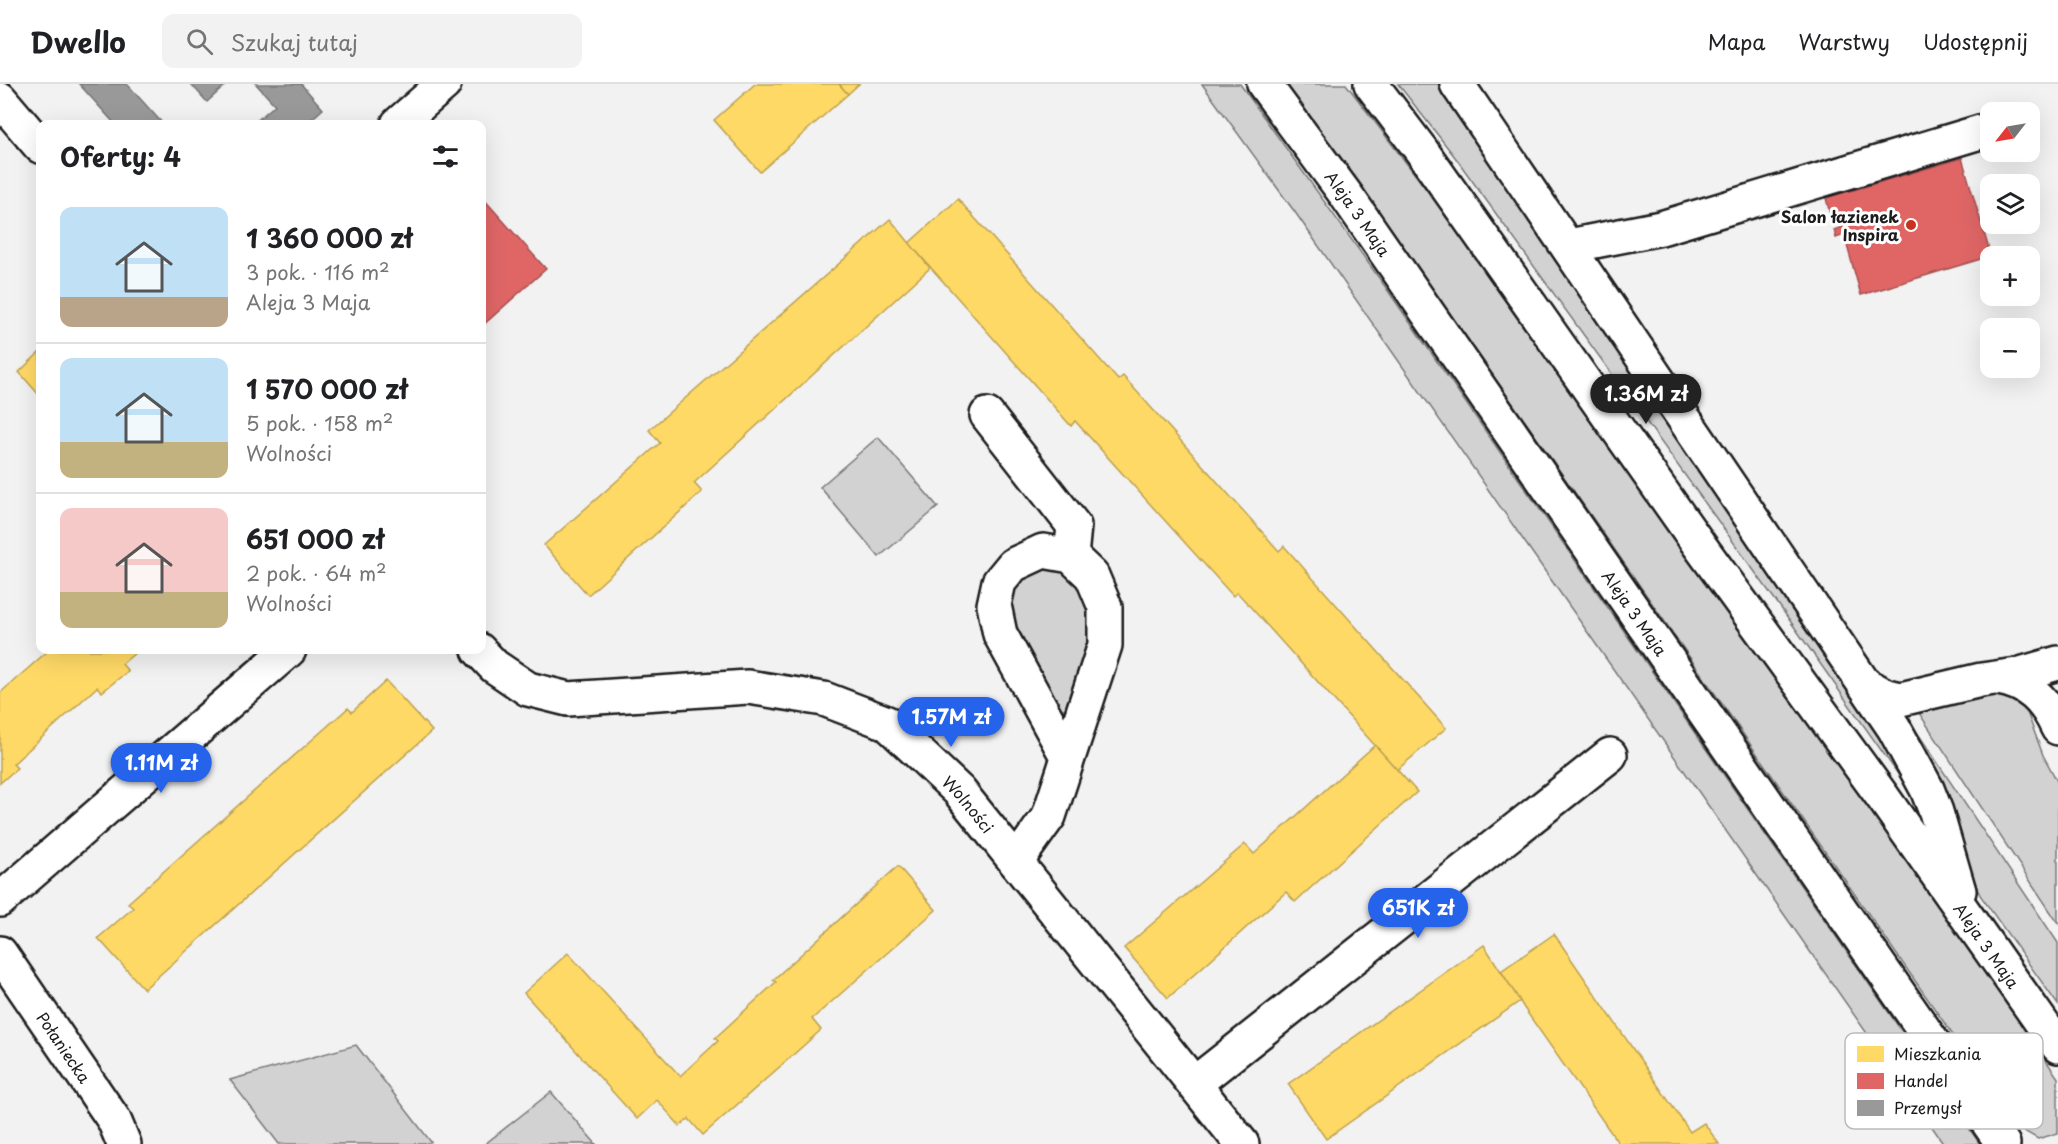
<!DOCTYPE html>
<html lang="pl">
<meta charset="utf-8">
<style>
:root{--surface:#fff;--page:#f2f2f2;--text:#202124;--muted:#757577;--line:#e0e0e0;--accent:#2563eb}
body{margin:0;font-family:"Playpen Sans",sans-serif;background:var(--page);color:var(--text);height:100vh;display:flex;flex-direction:column;font-size:22px;white-space:nowrap}
*{box-sizing:border-box;margin:0}
p{font-size:20px;color:var(--muted)}
.icon{flex:none;width:33px;height:33px;fill:none;stroke:currentColor;stroke-width:2;stroke-linecap:round;stroke-linejoin:round}
.map{position:relative;flex:1;overflow:hidden}
.drawer{position:absolute;left:36px;top:36px;width:450px;height:534px;display:flex;flex-direction:column;background:var(--surface);border-radius:12px;box-shadow:0 6px 24px #0002}
.drawer>*{flex:none}
.needle{width:39px;rotate:239deg}
.tools{position:absolute;left:1980px;top:18px;display:grid;gap:12px}
.tools a{display:grid;place-items:center;width:60px;height:60px;border-radius:12px;background:var(--surface);box-shadow:0 6px 24px #0002;font-size:30px}
.price{position:absolute;translate:-50% -51px;padding:0 14px;border-radius:21px;background:var(--accent);color:#fff;font-size:20px;line-height:39px;filter:drop-shadow(0 2px 3px #0008)}
.price::after{content:'';position:absolute;left:50%;top:36px;width:18px;height:14px;margin-left:-9px;background:inherit;clip-path:polygon(0 0,100% 0,50% 100%)}
.price.selected{background:#222;color:#fff}
ul{padding:0;list-style:none}
li{display:flex;align-items:center;gap:18px;height:150px;padding:0 24px}
li+li{border-top:2px solid var(--line)}
li span{display:grid;place-items:center;flex:none;width:168px;height:120px;border-radius:12px;color:#555}
li>.icon{margin-inline-start:auto}
span .icon{width:72px;height:72px;fill:#fffc;stroke-width:1}
li b{font-size:26px}
h2{display:flex;justify-content:space-between;align-items:center;height:72px;padding:0 24px;font-size:26px}
header{display:flex;align-items:center;gap:36px;box-sizing:border-box;height:84px;padding:0 30px;background:var(--surface);border-bottom:2px solid var(--line)}
header strong{font-size:28px}
nav{display:flex;gap:33px;margin-inline-start:auto;font-size:21px}
.search{width:420px;height:54px;background:var(--page);display:flex;align-items:center;gap:15px;box-sizing:border-box;padding:0 21px;border-radius:12px;color:var(--muted);font-size:22px}
.map>svg:first-child{display:block}
.green{fill:#d2d2d2;stroke:#777;stroke-width:1.5}
.homes{fill:#ffd966;stroke:#bba050;stroke-width:1.5}
.shops{fill:#e06666;stroke:#a55050;stroke-width:1.5}
.industry{fill:#999;stroke:#747474;stroke-width:1.5}
.lines{fill:none;stroke-linecap:round;stroke-linejoin:round}
.minor-casing{stroke:#1c1c1c;stroke-width:38}
.minor{stroke:#fff;stroke-width:33}
.poi-dot{fill:#c8321e;stroke:#fff;stroke-width:2}
.labels{text-anchor:middle;dominant-baseline:central;stroke-width:6;stroke-linejoin:round;paint-order:stroke}
.street-label{font-size:16px;fill:#1c1c1c;stroke:#fff}
.poi-label{font-size:16px;font-weight:bold;fill:#1c1c1c;stroke:#fff;text-anchor:end}
.key{fill:#fff;stroke:#bbb;stroke-width:1.5}
.key-label{font-size:16px;fill:#1c1c1c}
</style>
<header>
<strong>Dwello</strong>
<div class="search"><svg class="icon" aria-label="search" viewBox="0 0 24 24"><circle cx="10" cy="10" r="6"/><path d="M15 15l6 6"/></svg>Szukaj tutaj</div>
<nav><a>Mapa</a><a>Warstwy</a><a>Udostępnij</a></nav>
</header>
<div class="map">
<svg width="2058" height="1060" viewBox="0 0 2058 1060">
<rect width="100%" height="100%" fill="#f2f2f2"/>
<filter id="ink" filterUnits="userSpaceOnUse"><feTurbulence type="fractalNoise" baseFrequency=".0167" numOctaves="2"/><feDisplacementMap in="SourceGraphic" scale="12" xChannelSelector="R" yChannelSelector="G"/><feConvolveMatrix kernelMatrix="1 2 1 2 8 2 1 2 1" color-interpolation-filters="sRGB"/></filter>
<g filter="url(#ink)">
<g class="green">
<polygon points="1202,0 1240,0 1384,201 1980,1060 1944,1060 1297,131"/>
<polygon points="1285,0 1346,0 1494,194 1926,802 2058,994 2058,1049 2038,1055 2017,1043 1357,96"/>
<polygon points="1398,0 1439,0 1495,79 1530,137 1612,258 1685,353 1912,695 1924,727 1781,524 1455,73"/>
<polygon points="878,353 938,423 879,473 820,403"/>
<polygon points="1046,481 1075,487 1095,535 1065,625 1057,625 1008,532 1008,514 1017,499 1030,486"/>
<polygon points="1989,608 2010,611 2025,623 2043,671 2058,699 2058,839 1919,629"/>
<polygon points="1911,639 2058,859 2058,921 1980,811 1953,744 1937,693"/>
<polygon points="356,961 431,1058 428,1060 279,1060 230,996"/>
<polygon points="551,1008 596,1060 485,1060"/>
</g>
<g class="homes">
<polygon points="755,0 839,0 848,10 760,88 714,36"/>
<polygon points="839,0 859,0 848,10"/>
<polygon points="958,115 1118,296 1123,292 1279,467 1284,462 1446,644 1397,686 1237,508 1233,512 1075,337 1071,342 909,159"/>
<polygon points="890,135 930,184 694,399 702,408 588,511 544,461 660,359 649,346"/>
<polygon points="40,268 40,312 19,288"/>
<polygon points="49,566 132,566 135,569 122,580 128,587 102,608 97,603 13,680 17,684 0,699 0,609"/>
<polygon points="386,597 432,647 144,905 98,854 133,824 128,819 348,624 352,628"/>
<polygon points="1375,661 1417,708 1295,818 1286,808 1168,914 1124,864 1245,760 1254,770"/>
<polygon points="898,782 936,826 812,935 821,946 703,1051 689,1035 680,1042 657,1016 637,1035 524,909 568,869 680,992 718,957 715,954 776,898 773,896"/>
<polygon points="1554,850 1690,1048 1704,1039 1719,1060 1619,1060 1524,924 1501,887"/>
<polygon points="1484,861 1520,917 1326,1055 1288,1000"/>
</g>
<g class="shops">
<polygon points="1962,74 1991,172 1861,211 1844,151 1836,154 1834,146 1842,143 1839,136 1832,138 1826,114"/>
<polygon points="482,113 546,185 482,242"/>
</g>
<g class="industry">
<polygon points="79,0 127,0 163,40 115,40"/>
<polygon points="191,0 227,0 207,18"/>
<polygon points="256,0 301,0 323,25 306,40 253,40 275,21"/>
</g>
<g class="lines">
<g class="minor-casing">
<g id="minor">
<path id="s1" d="M1264 0 1346 111 2003 1060"/>
<path id="s2" d="M1371 0 1421 66 1700 462 1882 712 2058 962"/>
<polyline points="1457,0 1894,644 1927,705 1936,728 1959,807"/>
<polyline points="0,15 40,62"/>
<polyline points="398,40 444,0"/>
<polyline points="1569,162 1661,144 1990,45"/>
<polyline points="987,331 1074,442 1071,472"/>
<path id="s3" d="M479 566 494 582 528 605 568 615 748 603 824 615 887 639 959 707 1242 1060"/>
<path d="M1998 594C2029 599 2045 616 2058 644"/>
<polyline points="1866,601 1886,612 1901,615 1981,596 2017,591 2058,579"/>
<polyline points="1016,778 1049,732 1105,561 1105,523 1092,492 1071,472 1043,467 1013,481 999,498 994,521 1000,550 1068,674"/>
<polyline points="0,816 289,566"/>
<path id="s4" d="M0 869 114 1036 124 1060"/>
<polyline points="1194,1000 1610,671"/>
</g>
</g>
<use href="#minor" class="minor"/>
</g>
</g>
<circle class="poi-dot" cx="1911" cy="141" r="6"/>
<g class="labels">
<g class="street-label">
<text stroke="none"><textPath href="#s1" startOffset="160">Aleja 3 Maja</textPath></text>
<text stroke="none"><textPath href="#s1" startOffset="646">Aleja 3 Maja</textPath></text>
<text stroke="none"><textPath href="#s3" startOffset="544">Wolności</textPath></text>
<text stroke="none"><textPath href="#s2" startOffset="1059">Aleja 3 Maja</textPath></text>
<text stroke="none"><textPath href="#s4" startOffset="114">Połaniecka</textPath></text>
</g>
<g class="poi-label">
<text x="1899" y="132">Salon łazienek<tspan x="1899" dy="18">Inspira</tspan></text>
</g>
</g>
<rect x="1845" y="949" width="198" height="96" rx="9" class="key"/>
<rect x="1857" y="962" width="27" height="16" fill="#ffd966"/>
<rect x="1857" y="989" width="27" height="16" fill="#e06666"/>
<rect x="1857" y="1016" width="27" height="16" fill="#999"/>
<g class="key-label">
<text x="1894" y="976">Mieszkania</text>
<text x="1894" y="1003">Handel</text>
<text x="1894" y="1030">Przemysł</text>
</g>
</svg>
<div class="tools">
<a><svg class="needle" viewBox="-14 -14 28 28"><path d="M0-13l5 13h-10z" fill="#e53935"/><path d="M0 13l5-13h-10z" fill="#757577"/></svg></a>
<a><svg class="icon" aria-label="layers" viewBox="0 0 24 24"><path d="M12 4l9 5-9 5-9-5zM3 14l9 5 9-5"/></svg></a>
<a>+</a>
<a>−</a>
</div>
<b class="price selected" style="left:1646px;top:341px">1.36M zł</b>
<b class="price" style="left:951px;top:664px">1.57M zł</b>
<b class="price" style="left:161px;top:710px">1.11M zł</b>
<b class="price" style="left:1418px;top:855px">651K zł</b>
<section class="drawer">
<h2>Oferty: 4<svg class="icon" aria-label="filters" viewBox="0 0 24 24"><path d="M4 7h16M4 17h16"/><circle cx="9" cy="7" r="2"/><circle cx="15" cy="17" r="2"/></svg></h2>
<ul>
<li><span style="background:linear-gradient(#bfe0f5 75%,#b9a48a 0)"><svg class="icon" aria-label="home" viewBox="0 0 24 24"><path d="M3 11l9-7 9 7M6 9v11h12V9"/></svg></span><div><b>1 360 000 zł</b><p>3 pok. · 116 m²</p><p>Aleja 3 Maja</p></div></li>
<li><span style="background:linear-gradient(#bfe0f5 70%,#c2b280 0)"><svg class="icon" aria-label="home" viewBox="0 0 24 24"><path d="M3 11l9-7 9 7M6 9v11h12V9"/></svg></span><div><b>1 570 000 zł</b><p>5 pok. · 158 m²</p><p>Wolności</p></div></li>
<li><span style="background:linear-gradient(#f6c9c9 70%,#c2b280 0)"><svg class="icon" aria-label="home" viewBox="0 0 24 24"><path d="M3 11l9-7 9 7M6 9v11h12V9"/></svg></span><div><b>651 000 zł</b><p>2 pok. · 64 m²</p><p>Wolności</p></div></li>
</ul>
</section>
</div>
